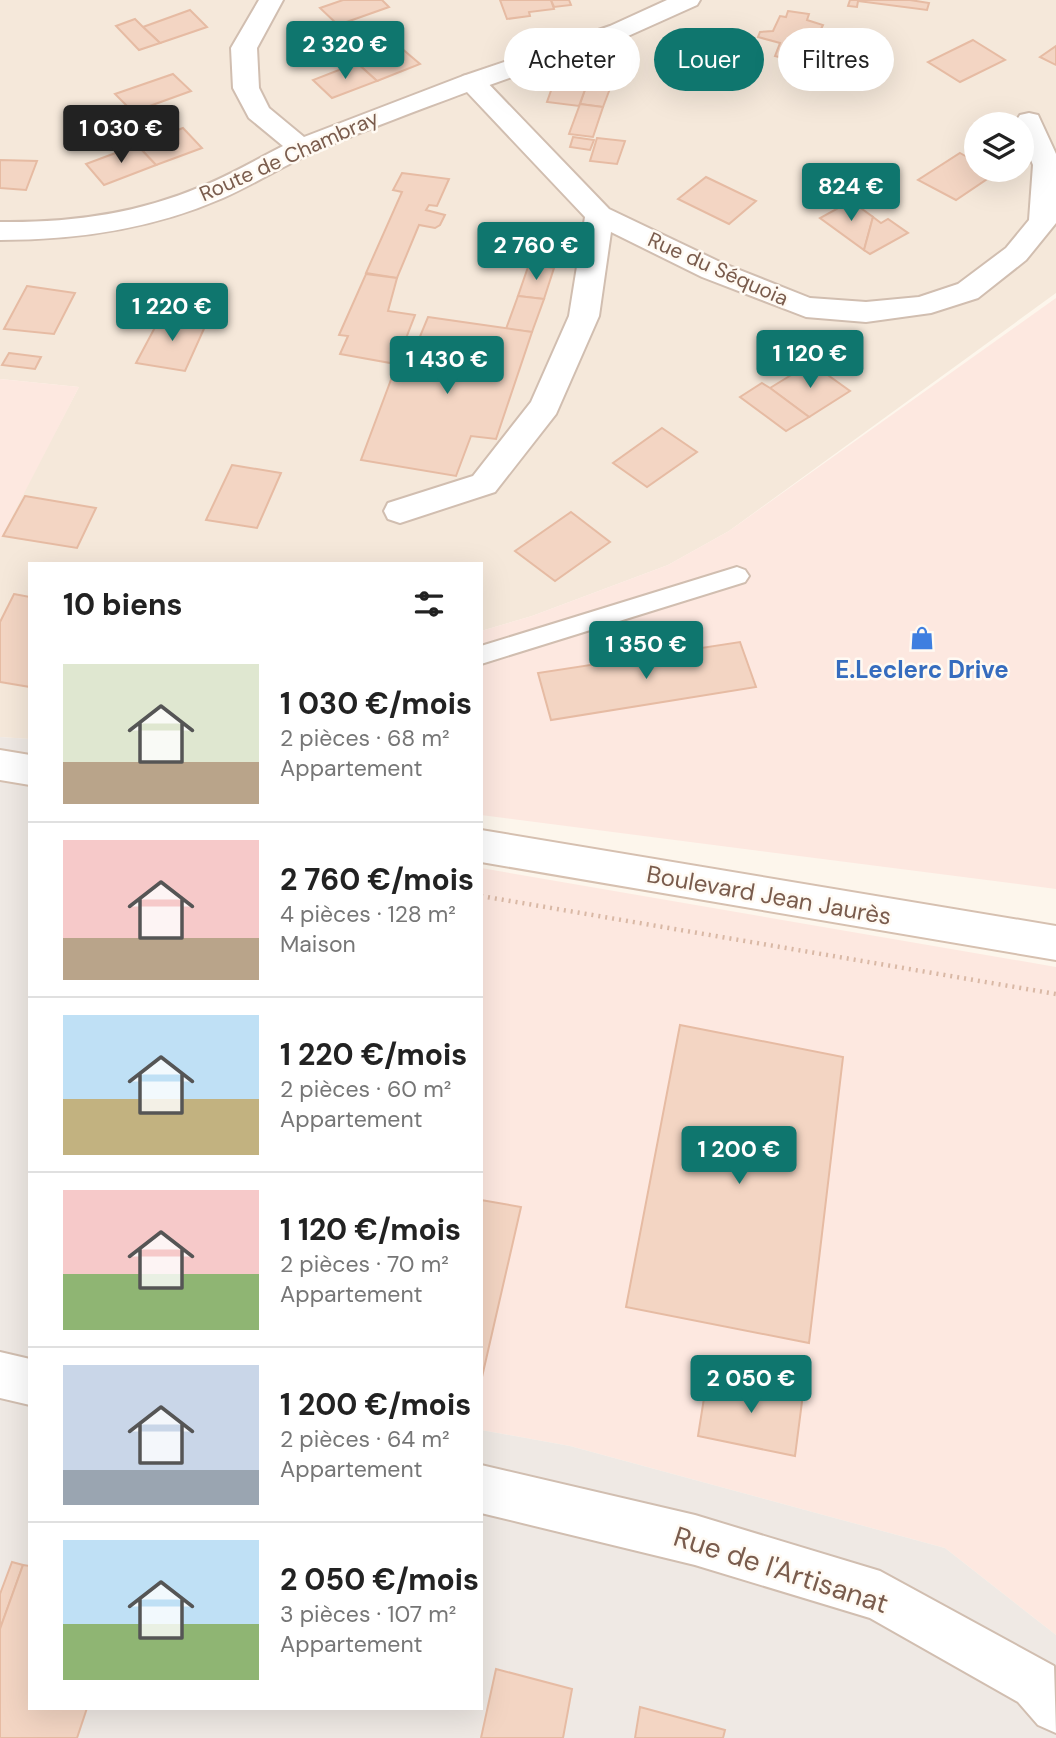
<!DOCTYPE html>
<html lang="fr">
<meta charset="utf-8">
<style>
:root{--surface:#fff;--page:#f2f2f2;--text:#222;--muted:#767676;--line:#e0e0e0;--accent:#0f766e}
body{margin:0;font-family:"DM Sans",sans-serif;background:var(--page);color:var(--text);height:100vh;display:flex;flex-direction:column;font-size:26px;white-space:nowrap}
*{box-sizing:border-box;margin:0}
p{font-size:23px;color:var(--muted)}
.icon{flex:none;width:38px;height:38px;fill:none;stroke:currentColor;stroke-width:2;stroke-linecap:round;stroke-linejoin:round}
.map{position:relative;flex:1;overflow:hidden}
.sheet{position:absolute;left:28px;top:562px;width:455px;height:1148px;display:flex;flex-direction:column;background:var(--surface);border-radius:0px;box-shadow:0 7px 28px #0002}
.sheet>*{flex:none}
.top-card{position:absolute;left:504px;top:28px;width:446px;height:63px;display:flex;gap:14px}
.tools{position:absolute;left:964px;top:112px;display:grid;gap:14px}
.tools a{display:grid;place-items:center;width:70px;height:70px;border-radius:50%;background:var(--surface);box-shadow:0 7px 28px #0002;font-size:35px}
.price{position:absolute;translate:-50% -60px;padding:0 16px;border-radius:7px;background:var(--accent);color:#fff;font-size:23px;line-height:46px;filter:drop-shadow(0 2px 4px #0008)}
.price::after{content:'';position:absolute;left:50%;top:42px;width:21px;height:16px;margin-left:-10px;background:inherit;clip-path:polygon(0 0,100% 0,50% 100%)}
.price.selected{background:#222;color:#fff}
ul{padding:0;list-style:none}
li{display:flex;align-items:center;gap:21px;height:175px;padding:0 35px}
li+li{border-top:2px solid var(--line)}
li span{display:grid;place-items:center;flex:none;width:196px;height:140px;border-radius:0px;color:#555}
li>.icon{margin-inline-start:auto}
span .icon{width:84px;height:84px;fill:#fffc;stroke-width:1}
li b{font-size:30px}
h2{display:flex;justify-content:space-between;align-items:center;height:84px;padding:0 35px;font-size:30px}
.tag{padding:0 24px;border-radius:32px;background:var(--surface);box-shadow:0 7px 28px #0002;font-size:24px;line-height:63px}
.tag.selected{background:var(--accent);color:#fff}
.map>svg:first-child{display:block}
.residential{fill:#f5e8da;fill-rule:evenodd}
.commercial{fill:#fde8e0}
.industrial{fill:#efe9e4}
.building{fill:#f3d5c3;stroke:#e6bba3;stroke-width:2}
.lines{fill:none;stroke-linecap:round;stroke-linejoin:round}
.service-casing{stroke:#d1beb0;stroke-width:4}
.minor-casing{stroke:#d1beb0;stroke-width:4}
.tertiary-casing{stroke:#d1beb0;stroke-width:4}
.secondary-casing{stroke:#d6c0b0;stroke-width:4}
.path{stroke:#d9b8a5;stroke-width:4.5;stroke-dasharray:2 5;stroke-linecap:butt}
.service{fill:#fff;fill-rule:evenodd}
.minor{fill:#fff;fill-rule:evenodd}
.tertiary{fill:#fff;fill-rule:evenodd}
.secondary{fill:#fff;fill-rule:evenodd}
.labels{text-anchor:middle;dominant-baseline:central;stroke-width:5;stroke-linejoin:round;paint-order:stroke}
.far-street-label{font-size:21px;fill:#7a5c4d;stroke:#fffaf3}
.shop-label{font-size:24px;font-weight:bold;fill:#366cbe;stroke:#fffaf3}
.street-label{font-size:24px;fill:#7a5c4d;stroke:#fffaf3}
.near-street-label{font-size:28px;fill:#7a5c4d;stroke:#fffaf3}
</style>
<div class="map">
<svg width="1056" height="1738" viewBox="0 0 1056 1738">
<rect width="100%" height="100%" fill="#fdf6ec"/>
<path class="residential" d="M0 0H1056V293L729 531 668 565 532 616 481 631V564H30V739L0 737V537L79 387 0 379ZM976 124H1022V170H976Z"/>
<g class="commercial">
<polygon points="1056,298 1056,889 481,815 481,631 532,616 668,565 729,531"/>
<polygon points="0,379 79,387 0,540"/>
<polygon points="481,868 1056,967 1056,1635 945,1548 570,1446 481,1430"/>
</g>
<polygon class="industrial" points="0,737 30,739 30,1708 481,1708 481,1430 570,1446 945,1548 1056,1635 1056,1738 0,1738"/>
<g class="building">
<polygon points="343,0 382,0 389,7 338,25 320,8"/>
<polygon points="500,0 551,0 554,9 529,12 530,16 507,19"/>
<polygon points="551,0 569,0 571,5 554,7"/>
<polygon points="850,0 910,0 929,3 927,10 858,1 857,7 848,6"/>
<polygon points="190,10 207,27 160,43 143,27"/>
<polygon points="788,11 809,14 807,20 823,25 821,29 815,29 803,63 775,56 780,43 758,37 760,32 773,31 780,16 786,17"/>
<polygon points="135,19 143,27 160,43 139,50 116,26"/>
<polygon points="973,40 1005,60 960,82 928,62"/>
<polygon points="1056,46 1056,65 1040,57"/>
<polygon points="400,47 420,64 377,81 357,63"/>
<polygon points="357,63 377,81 332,98 313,80"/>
<polygon points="801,66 830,71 825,85 796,81"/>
<polygon points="598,67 617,69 615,74 622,75 617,87 611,86 603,107 580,104 592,70"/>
<polygon points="592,70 579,106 547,102 553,85"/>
<polygon points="173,74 191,91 133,112 115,94"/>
<polygon points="580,104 603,107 593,137 569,134"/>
<polygon points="183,128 202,148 156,165 137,145"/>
<polygon points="573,137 594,140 590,150 570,147"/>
<polygon points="597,138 625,141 617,164 590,161"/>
<polygon points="137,145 156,165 104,185 86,164"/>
<polygon points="960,153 976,162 976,170 996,173 956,200 918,180"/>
<polygon points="0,160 37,161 26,190 0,188"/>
<polygon points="402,173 449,179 437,206 429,205 426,210 445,215 440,225 435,228 419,225 397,278 366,273 402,192 393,190"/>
<polygon points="706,177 756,201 729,224 678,199"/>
<polygon points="851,201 873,217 864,250 820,218"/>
<polygon points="873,217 881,223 888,219 908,233 870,254 864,250"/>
<polygon points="529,264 554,268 544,299 518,296"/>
<polygon points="366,274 397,278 388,311 415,315 396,364 340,354 348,336 339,335"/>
<polygon points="27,286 75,293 54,334 4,329"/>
<polygon points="518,296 544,299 532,332 506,329"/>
<polygon points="161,316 207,322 185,371 136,363"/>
<polygon points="428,317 532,332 496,439 471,436 456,476 361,460 392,377 403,378"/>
<polygon points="9,353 41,357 35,369 2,365"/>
<polygon points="811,363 850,391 809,417 770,388"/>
<polygon points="762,383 770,388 809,417 786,431 740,397"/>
<polygon points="662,428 697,452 647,487 613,463"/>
<polygon points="232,465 281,473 257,528 206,520"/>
<polygon points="25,496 96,508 77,548 3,536"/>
<polygon points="571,512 610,542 555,581 515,551"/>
<polygon points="14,594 30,597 30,687 0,682 0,622"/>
<polygon points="740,642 756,687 551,720 538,673"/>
<polygon points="680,1025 843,1057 809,1343 626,1307"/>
<polygon points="481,1200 521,1207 482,1377 481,1376"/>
<polygon points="708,1373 803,1394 795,1456 698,1436"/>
<polygon points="12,1562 23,1565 0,1629 0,1594"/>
<polygon points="23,1565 30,1566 30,1708 87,1708 77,1738 0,1738 0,1629"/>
<polygon points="496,1669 572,1689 563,1738 481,1738"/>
<polygon points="640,1707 725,1730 723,1738 635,1738"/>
</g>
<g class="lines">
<g class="service-casing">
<polygon id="service" points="737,567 745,570 749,576 745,582 481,664 481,646"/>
</g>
<g class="minor-casing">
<g id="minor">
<path d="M259 0H283L257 48 259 88 269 108 304 137 463 76 472 74 481 76 609 209 722 263 810 298 866 302 919 297 958 284 1006 248 1029 220 1033 165 1022 137V124H1017L1016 121 1020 115 1029 113 1038 115 1056 154V223L1026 260 978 298 931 313 866 322 806 317 702 277 611 232 599 316 556 414 495 492 400 523 388 519 384 511 388 503 473 476 531 402 569 316 585 217 467 92C416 111 364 130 314 152 283 166 254 184 223 198 152 229 77 240 0 240V222C70 223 136 214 200 187 229 176 255 160 283 146L249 118 233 88 231 48Z"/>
<polygon points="0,1352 30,1359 30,1405 0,1398"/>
<polygon points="481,1465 695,1515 880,1571 1054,1666 1056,1733 1038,1725 1018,1702 870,1618 695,1565 481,1513"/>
</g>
</g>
<g class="tertiary-casing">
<polygon id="tertiary" points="667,0 700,0 697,5 628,36 481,88 472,90 463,88 459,82 463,76 610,26"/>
</g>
<g class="secondary-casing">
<g id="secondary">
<polygon points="0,750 30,755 30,785 0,780"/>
<polygon points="481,830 1056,926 1056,960 481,862"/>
</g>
</g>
<polyline class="path" points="481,896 1056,994"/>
<use href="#service" class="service"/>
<use href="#minor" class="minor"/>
<use href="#tertiary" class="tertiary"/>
<use href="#secondary" class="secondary"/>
</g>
<defs>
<g id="shop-bare" transform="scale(1.89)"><path d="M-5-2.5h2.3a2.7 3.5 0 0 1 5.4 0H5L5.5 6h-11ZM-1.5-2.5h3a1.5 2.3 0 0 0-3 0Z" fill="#3f7fe0" stroke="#fffaf3" stroke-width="2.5" paint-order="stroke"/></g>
</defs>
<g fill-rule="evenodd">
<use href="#shop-bare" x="922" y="638"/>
</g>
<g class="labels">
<g class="far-street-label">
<text transform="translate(289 156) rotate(-24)">Route de Chambray</text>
<text transform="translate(718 269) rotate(24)">Rue du Séquoia</text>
</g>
<g class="shop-label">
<text x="922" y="669">E.Leclerc Drive</text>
</g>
<g class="street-label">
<text transform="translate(769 895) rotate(10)">Boulevard Jean Jaurès</text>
</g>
<g class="near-street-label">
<text transform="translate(781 1570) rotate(18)">Rue de l'Artisanat</text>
</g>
</g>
</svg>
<div class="tools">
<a><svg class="icon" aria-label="layers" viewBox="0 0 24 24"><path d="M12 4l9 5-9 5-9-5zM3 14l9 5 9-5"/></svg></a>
</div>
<b class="price" style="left:345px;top:81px">2 320 €</b>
<b class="price selected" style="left:121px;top:165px">1 030 €</b>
<b class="price" style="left:851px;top:223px">824 €</b>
<b class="price" style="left:536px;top:282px">2 760 €</b>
<b class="price" style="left:172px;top:343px">1 220 €</b>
<b class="price" style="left:810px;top:390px">1 120 €</b>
<b class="price" style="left:447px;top:396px">1 430 €</b>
<b class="price" style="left:646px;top:681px">1 350 €</b>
<b class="price" style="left:739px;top:1186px">1 200 €</b>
<b class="price" style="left:751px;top:1415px">2 050 €</b>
<div class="top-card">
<a class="tag">Acheter</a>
<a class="tag selected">Louer</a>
<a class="tag">Filtres</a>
</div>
<section class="sheet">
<h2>10 biens<svg class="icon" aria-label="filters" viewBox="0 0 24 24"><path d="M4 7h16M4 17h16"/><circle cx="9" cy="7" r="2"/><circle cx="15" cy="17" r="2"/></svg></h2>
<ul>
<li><span style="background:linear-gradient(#dfe7d0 70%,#b9a48a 0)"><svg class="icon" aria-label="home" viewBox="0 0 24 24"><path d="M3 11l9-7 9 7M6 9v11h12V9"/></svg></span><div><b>1 030 €/mois</b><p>2 pièces · 68 m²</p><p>Appartement</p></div></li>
<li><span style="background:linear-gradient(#f6c9c9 70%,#b9a48a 0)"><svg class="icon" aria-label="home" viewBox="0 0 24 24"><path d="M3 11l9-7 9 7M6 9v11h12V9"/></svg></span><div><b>2 760 €/mois</b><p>4 pièces · 128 m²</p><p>Maison</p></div></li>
<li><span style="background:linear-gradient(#bfe0f5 60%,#c2b280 0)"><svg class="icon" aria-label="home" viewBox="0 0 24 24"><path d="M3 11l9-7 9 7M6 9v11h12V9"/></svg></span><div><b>1 220 €/mois</b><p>2 pièces · 60 m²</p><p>Appartement</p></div></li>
<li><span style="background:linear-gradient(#f6c9c9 60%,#8fb573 0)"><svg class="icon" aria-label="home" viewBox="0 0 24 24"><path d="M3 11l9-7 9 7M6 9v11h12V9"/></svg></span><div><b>1 120 €/mois</b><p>2 pièces · 70 m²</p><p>Appartement</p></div></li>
<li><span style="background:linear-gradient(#c9d6e8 75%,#9aa5b1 0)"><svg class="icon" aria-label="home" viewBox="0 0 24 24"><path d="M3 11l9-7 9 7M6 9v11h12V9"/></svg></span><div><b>1 200 €/mois</b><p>2 pièces · 64 m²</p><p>Appartement</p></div></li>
<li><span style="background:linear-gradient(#bfe0f5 60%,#8fb573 0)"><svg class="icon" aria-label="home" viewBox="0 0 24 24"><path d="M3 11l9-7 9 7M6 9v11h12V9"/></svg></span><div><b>2 050 €/mois</b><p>3 pièces · 107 m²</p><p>Appartement</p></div></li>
</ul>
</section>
</div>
